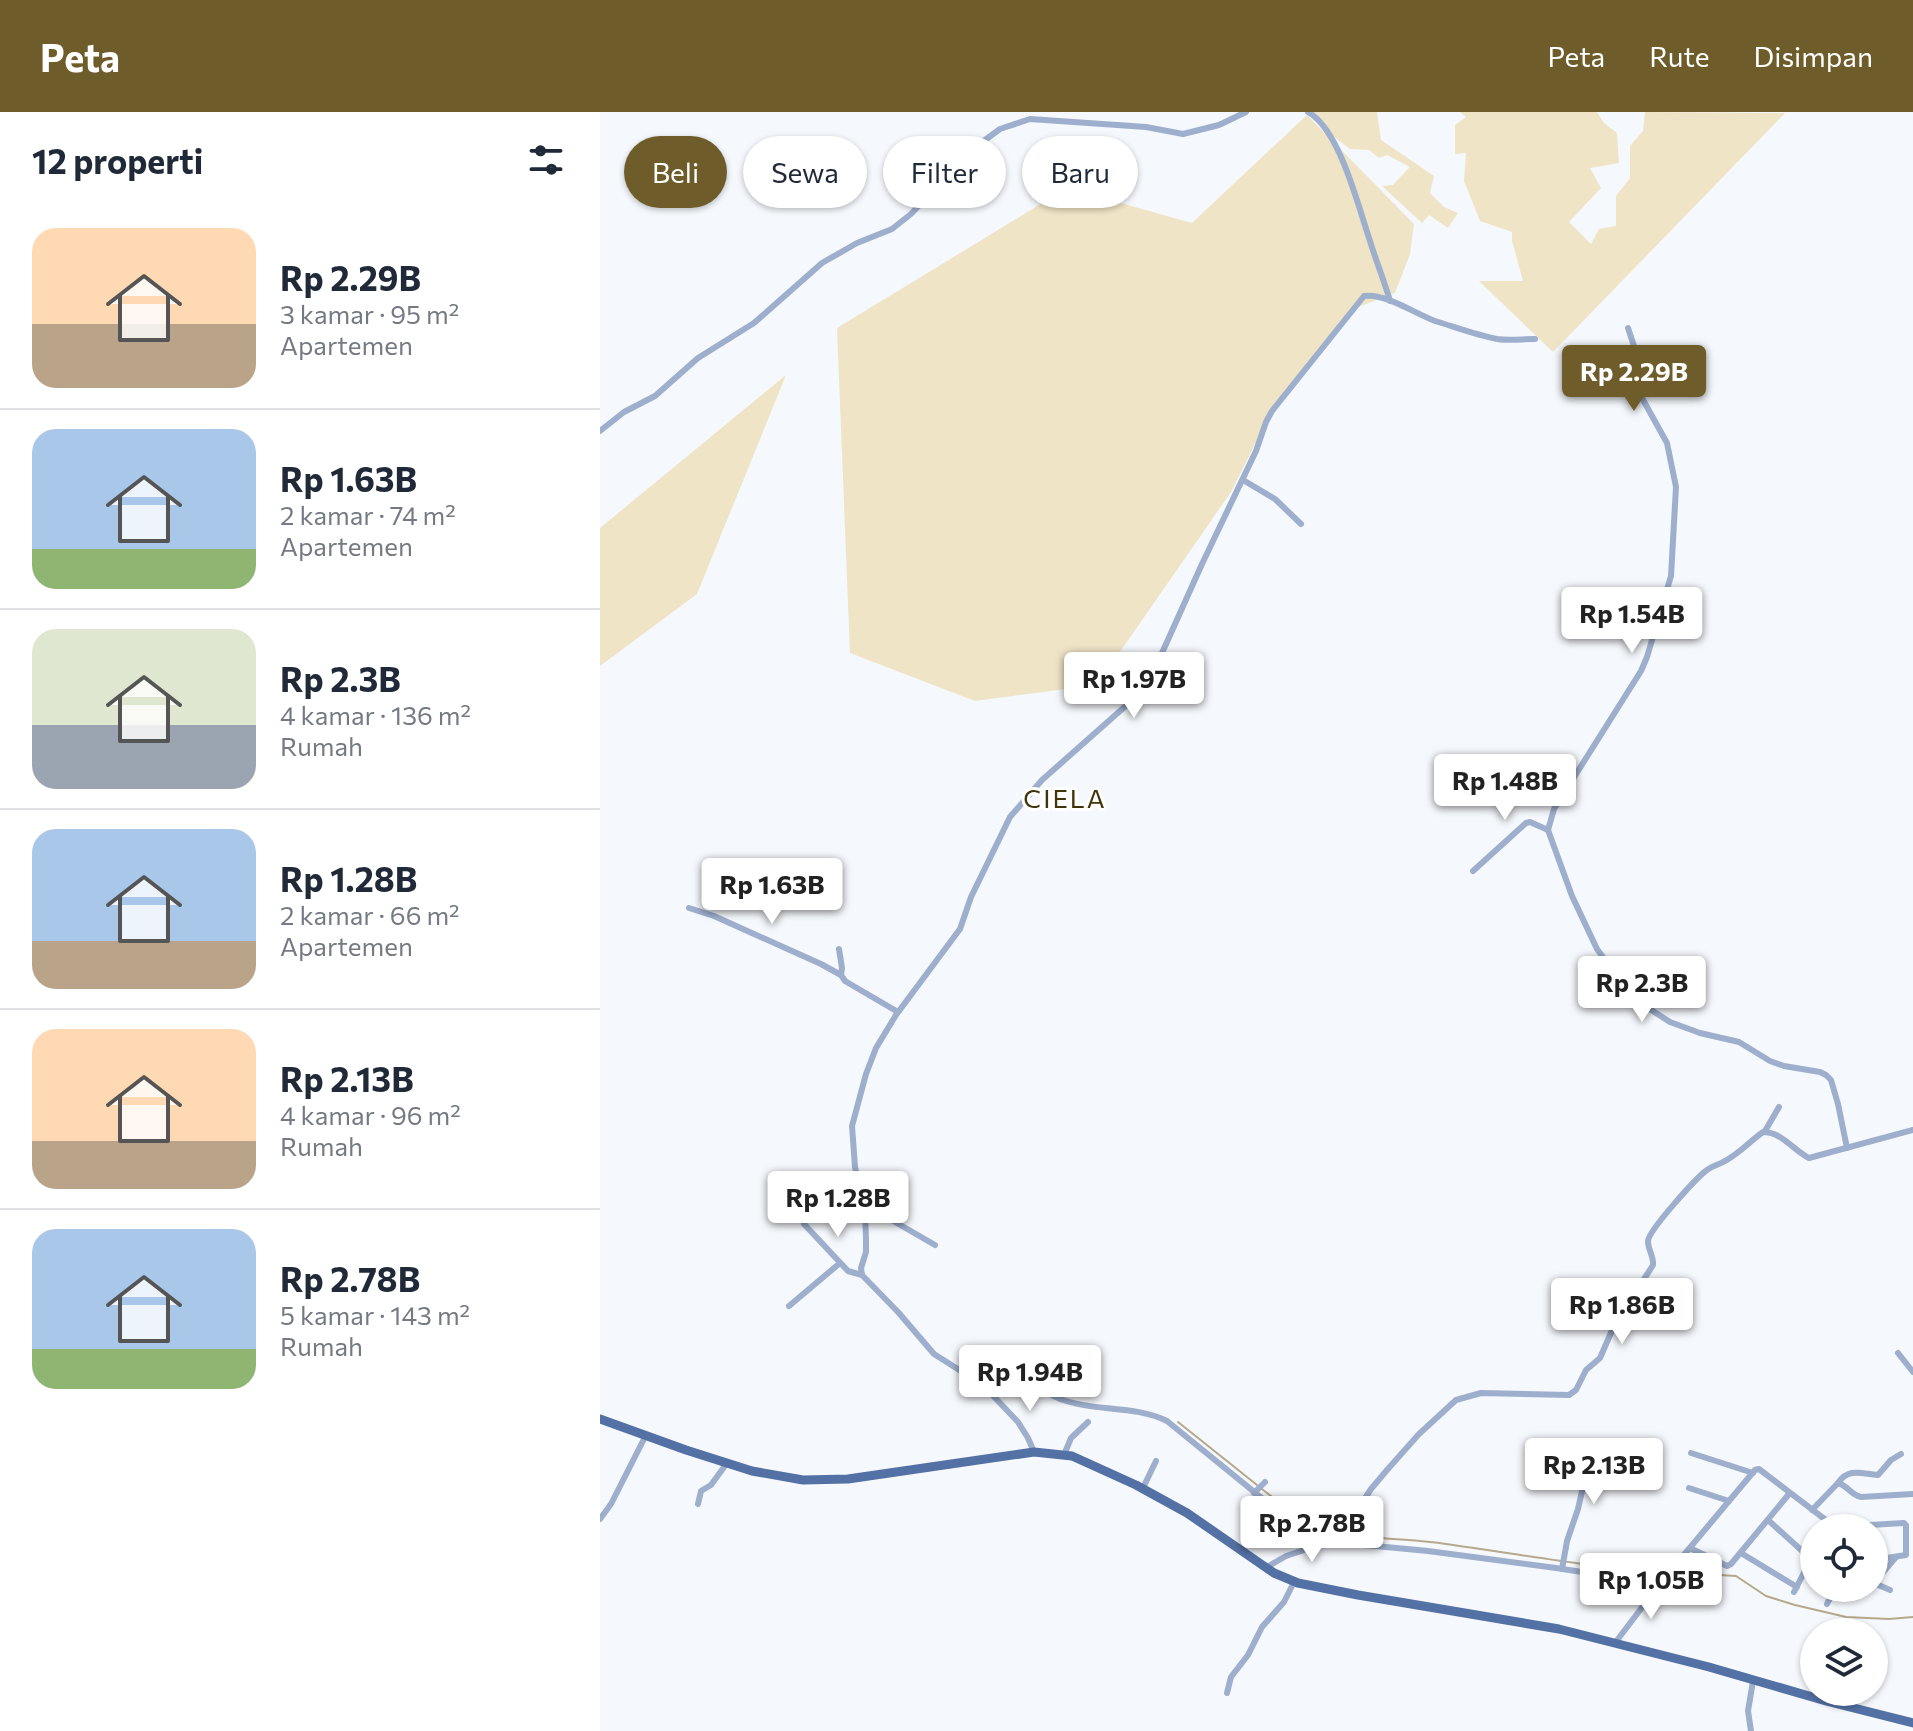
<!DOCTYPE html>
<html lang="id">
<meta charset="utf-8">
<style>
:root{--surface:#fff;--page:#f6f6f7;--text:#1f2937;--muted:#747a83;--line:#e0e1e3;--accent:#6e5d2b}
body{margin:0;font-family:Commissioner,sans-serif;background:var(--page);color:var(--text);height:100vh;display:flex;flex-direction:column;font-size:30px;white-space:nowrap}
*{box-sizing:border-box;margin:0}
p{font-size:26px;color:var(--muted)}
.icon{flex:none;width:44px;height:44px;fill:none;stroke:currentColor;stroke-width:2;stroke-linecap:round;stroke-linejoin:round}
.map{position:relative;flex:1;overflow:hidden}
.side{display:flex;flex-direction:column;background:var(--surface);width:600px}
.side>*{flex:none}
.hud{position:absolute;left:24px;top:24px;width:760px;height:72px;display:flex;gap:16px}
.tools{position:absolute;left:1200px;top:1402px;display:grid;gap:16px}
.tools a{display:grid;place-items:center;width:88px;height:88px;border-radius:50%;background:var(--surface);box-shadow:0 2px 6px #0004;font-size:40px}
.price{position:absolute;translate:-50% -68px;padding:0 18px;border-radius:8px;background:#fff;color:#222;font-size:26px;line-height:52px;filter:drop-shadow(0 2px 4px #0008)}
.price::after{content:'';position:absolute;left:50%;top:48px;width:24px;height:18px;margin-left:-12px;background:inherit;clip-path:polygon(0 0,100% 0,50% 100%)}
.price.current{background:var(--accent);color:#fff}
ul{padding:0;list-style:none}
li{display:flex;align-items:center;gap:24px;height:200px;padding:0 32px}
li+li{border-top:2px solid var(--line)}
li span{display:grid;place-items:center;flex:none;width:224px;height:160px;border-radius:24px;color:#555}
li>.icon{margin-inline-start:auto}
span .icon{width:96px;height:96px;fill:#fffc;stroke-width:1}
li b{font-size:34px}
h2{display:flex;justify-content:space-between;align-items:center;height:96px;padding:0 32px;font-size:34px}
.chip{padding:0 28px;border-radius:36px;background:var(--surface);box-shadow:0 2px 6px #0004;font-size:28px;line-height:72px}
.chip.current{background:var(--accent);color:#fff}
header{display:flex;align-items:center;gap:48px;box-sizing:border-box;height:112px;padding:0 40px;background:var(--accent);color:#fff}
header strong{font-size:38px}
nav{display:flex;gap:44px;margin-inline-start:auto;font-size:28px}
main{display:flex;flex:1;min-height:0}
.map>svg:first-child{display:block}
.green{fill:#efe4c6}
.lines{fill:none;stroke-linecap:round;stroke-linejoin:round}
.stream{stroke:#b5a98b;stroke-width:2}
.minor{stroke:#9eafcd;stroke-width:6}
.primary{stroke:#5471a5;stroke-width:9}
.labels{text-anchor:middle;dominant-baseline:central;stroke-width:6;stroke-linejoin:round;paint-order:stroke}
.quarter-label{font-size:26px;letter-spacing:2px;fill:#42340a;stroke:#fff}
</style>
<header>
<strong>Peta</strong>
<nav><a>Peta</a><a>Rute</a><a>Disimpan</a></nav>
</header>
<main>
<section class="side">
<h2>12 properti<svg class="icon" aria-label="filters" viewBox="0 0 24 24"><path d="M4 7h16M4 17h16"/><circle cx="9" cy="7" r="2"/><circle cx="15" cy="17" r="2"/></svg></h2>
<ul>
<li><span style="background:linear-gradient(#ffd9b3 60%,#b9a48a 0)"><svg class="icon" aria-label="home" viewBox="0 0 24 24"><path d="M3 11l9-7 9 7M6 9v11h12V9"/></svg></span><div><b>Rp 2.29B</b><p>3 kamar · 95 m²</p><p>Apartemen</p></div></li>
<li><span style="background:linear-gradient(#a9c7e8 75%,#8fb573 0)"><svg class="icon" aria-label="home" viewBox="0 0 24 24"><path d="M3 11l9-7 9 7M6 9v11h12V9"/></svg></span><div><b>Rp 1.63B</b><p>2 kamar · 74 m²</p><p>Apartemen</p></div></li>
<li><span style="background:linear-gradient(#dfe7d0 60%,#9aa5b1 0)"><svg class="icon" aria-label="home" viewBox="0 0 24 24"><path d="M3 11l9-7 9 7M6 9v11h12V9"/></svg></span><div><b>Rp 2.3B</b><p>4 kamar · 136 m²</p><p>Rumah</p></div></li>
<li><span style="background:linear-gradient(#a9c7e8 70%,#b9a48a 0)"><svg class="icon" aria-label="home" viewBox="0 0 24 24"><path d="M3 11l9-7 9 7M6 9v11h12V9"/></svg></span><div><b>Rp 1.28B</b><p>2 kamar · 66 m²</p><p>Apartemen</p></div></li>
<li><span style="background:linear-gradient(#ffd9b3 70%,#b9a48a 0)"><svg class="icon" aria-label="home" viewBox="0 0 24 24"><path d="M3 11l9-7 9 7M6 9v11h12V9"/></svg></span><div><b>Rp 2.13B</b><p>4 kamar · 96 m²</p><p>Rumah</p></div></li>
<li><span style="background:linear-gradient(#a9c7e8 75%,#8fb573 0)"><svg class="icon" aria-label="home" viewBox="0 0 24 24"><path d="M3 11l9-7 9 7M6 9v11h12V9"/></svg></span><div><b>Rp 2.78B</b><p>5 kamar · 143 m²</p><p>Rumah</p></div></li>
</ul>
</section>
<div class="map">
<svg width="1313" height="1619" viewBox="0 0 1313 1619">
<rect width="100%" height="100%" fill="#f5f8fc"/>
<g class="green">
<polygon points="713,0 777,0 781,28 834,64 830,81 844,95 858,101 848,116 829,103 822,111 782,74 793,73 810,55 787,43 779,46 769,38 750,37 733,24"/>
<polygon points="860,0 997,0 1004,11 1017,21 1019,51 990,56 1001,76 969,110 991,132 999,117 1016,114 1016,84 1030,66 1030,34 1043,19 1045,0 1185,1 953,240 879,169 923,169 912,129 912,120 880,109 864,69 866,41 855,42 855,13 866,5"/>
<polygon points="707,3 814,112 810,142 795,181 753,197 666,310 631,380 497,573 375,589 250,541 237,216 467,76 592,111"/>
<polygon points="186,263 97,482 0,554 0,416"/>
</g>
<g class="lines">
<g class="stream">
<polyline points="578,1310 657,1373"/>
<path d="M662 1377C681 1392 700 1408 724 1416 763 1428 806 1426 846 1432 919 1442 991 1456 1065 1460"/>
<polyline points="1071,1460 1136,1464 1166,1484 1195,1493 1246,1505 1289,1507 1313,1505"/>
</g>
<g class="minor">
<path d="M708 0C740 18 758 94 770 129 776 149 784 168 790 189"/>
<polyline points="1028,216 1037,243 1038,274 1042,286 1067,331 1076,375 1071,464 1047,545 1041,559 954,697 948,718 972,784 997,837 1005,848 1019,863 1030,869 1045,894 1070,910 1100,921 1139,930 1170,949 1184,954 1220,960 1226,963 1231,968 1238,992 1247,1036"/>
<polyline points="0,319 24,300 55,284 98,246 154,211 222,151 257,131 292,117 311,102 370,39 400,17 430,7 546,15 583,22 619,13 646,0"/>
<polyline points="643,368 675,387 701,412"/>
<polyline points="873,759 926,711 930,710 948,718"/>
<polyline points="89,796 114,804 221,852 241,863"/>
<polyline points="239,837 242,856 241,863 245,869 298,900"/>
<polyline points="1165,1019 1179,995"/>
<polyline points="265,1101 283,1103 335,1133"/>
<polyline points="204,1112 248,1159 262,1163"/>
<polyline points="189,1194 240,1151"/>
<polyline points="1298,1241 1313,1260"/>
<path d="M378 1269C391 1266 408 1260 421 1261 434 1262 442 1277 452 1283 455 1285 459 1286 463 1288 497 1300 534 1293 567 1309L679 1400 734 1428 754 1432 828 1439 956 1456 1060 1472"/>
<path d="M434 1340 428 1326 418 1310 383 1273 334 1242 298 1200 262 1163 261 1156 266 1140V1127L265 1101 255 1055 252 1014 266 962 276 936 296 903 360 817 371 785 410 705 442 668 529 591 553 561 602 452 656 339 666 310 672 299 764 184C785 181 814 201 835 209 855 215 876 223 897 227 909 229 922 227 935 227"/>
<polyline points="1091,1341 1153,1361"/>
<polyline points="464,1343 471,1326 488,1310"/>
<path d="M1238 1371C1249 1355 1262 1362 1278 1363L1291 1348 1301 1342"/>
<polyline points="543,1376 556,1349"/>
<polyline points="1089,1376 1129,1389"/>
<polyline points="654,1381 665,1370"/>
<polyline points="98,1392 101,1379 111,1373 127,1351"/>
<path d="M1212 1398 1238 1371C1247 1373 1251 1383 1261 1385L1313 1382"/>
<polyline points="0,1407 11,1392 46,1323"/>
<polyline points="1168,1408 1211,1447 1214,1447"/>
<polyline points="1090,1436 1127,1454 1131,1452 1189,1382"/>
<polyline points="1141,1441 1197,1475"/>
<path d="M667 1455 686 1444 734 1428 758 1397 771 1377 787 1358 819 1322 856 1288 881 1281 969 1283 976 1278 986 1258 1000 1246 1013 1216 1053 1153C1054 1145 1048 1138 1048 1129 1049 1118 1096 1066 1107 1058 1112 1054 1118 1053 1123 1050 1138 1043 1150 1029 1163 1020 1182 1020 1193 1038 1209 1046L1313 1018"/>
<polyline points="962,1457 967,1429 978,1397 992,1334"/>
<polyline points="1290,1478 1274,1471 1296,1445"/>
<polyline points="1194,1480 1211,1447"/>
<polyline points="1227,1492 1235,1476"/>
<polyline points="1015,1531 1062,1469 1155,1358 1159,1357 1235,1415 1304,1411 1306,1413 1306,1443 1274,1448"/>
<polyline points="627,1581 631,1565 648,1543 662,1515 684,1490 694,1470"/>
<polyline points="1151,1619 1148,1599 1153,1569"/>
</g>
<polyline class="primary" points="0,1307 86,1338 152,1359 203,1368 248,1367 434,1340 472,1344 536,1373 587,1401 674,1461 698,1471 758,1483 959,1517 1109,1555 1226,1589 1313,1611"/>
</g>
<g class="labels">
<g class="quarter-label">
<text x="465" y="685">CIELA</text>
</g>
</g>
</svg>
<div class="tools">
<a><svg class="icon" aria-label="locate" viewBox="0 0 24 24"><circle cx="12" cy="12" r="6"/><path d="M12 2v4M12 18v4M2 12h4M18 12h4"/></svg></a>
<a><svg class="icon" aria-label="layers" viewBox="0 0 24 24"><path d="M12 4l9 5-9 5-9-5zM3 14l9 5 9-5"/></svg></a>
</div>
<b class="price current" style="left:1034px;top:301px">Rp 2.29B</b>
<b class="price" style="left:1032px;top:543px">Rp 1.54B</b>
<b class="price" style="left:534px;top:608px">Rp 1.97B</b>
<b class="price" style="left:905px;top:710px">Rp 1.48B</b>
<b class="price" style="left:172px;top:814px">Rp 1.63B</b>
<b class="price" style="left:1042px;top:912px">Rp 2.3B</b>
<b class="price" style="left:238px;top:1127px">Rp 1.28B</b>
<b class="price" style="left:1022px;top:1234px">Rp 1.86B</b>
<b class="price" style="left:430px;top:1301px">Rp 1.94B</b>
<b class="price" style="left:994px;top:1394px">Rp 2.13B</b>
<b class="price" style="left:712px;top:1452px">Rp 2.78B</b>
<b class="price" style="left:1051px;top:1509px">Rp 1.05B</b>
<div class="hud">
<a class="chip current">Beli</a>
<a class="chip">Sewa</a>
<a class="chip">Filter</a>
<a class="chip">Baru</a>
</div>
</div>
</main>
